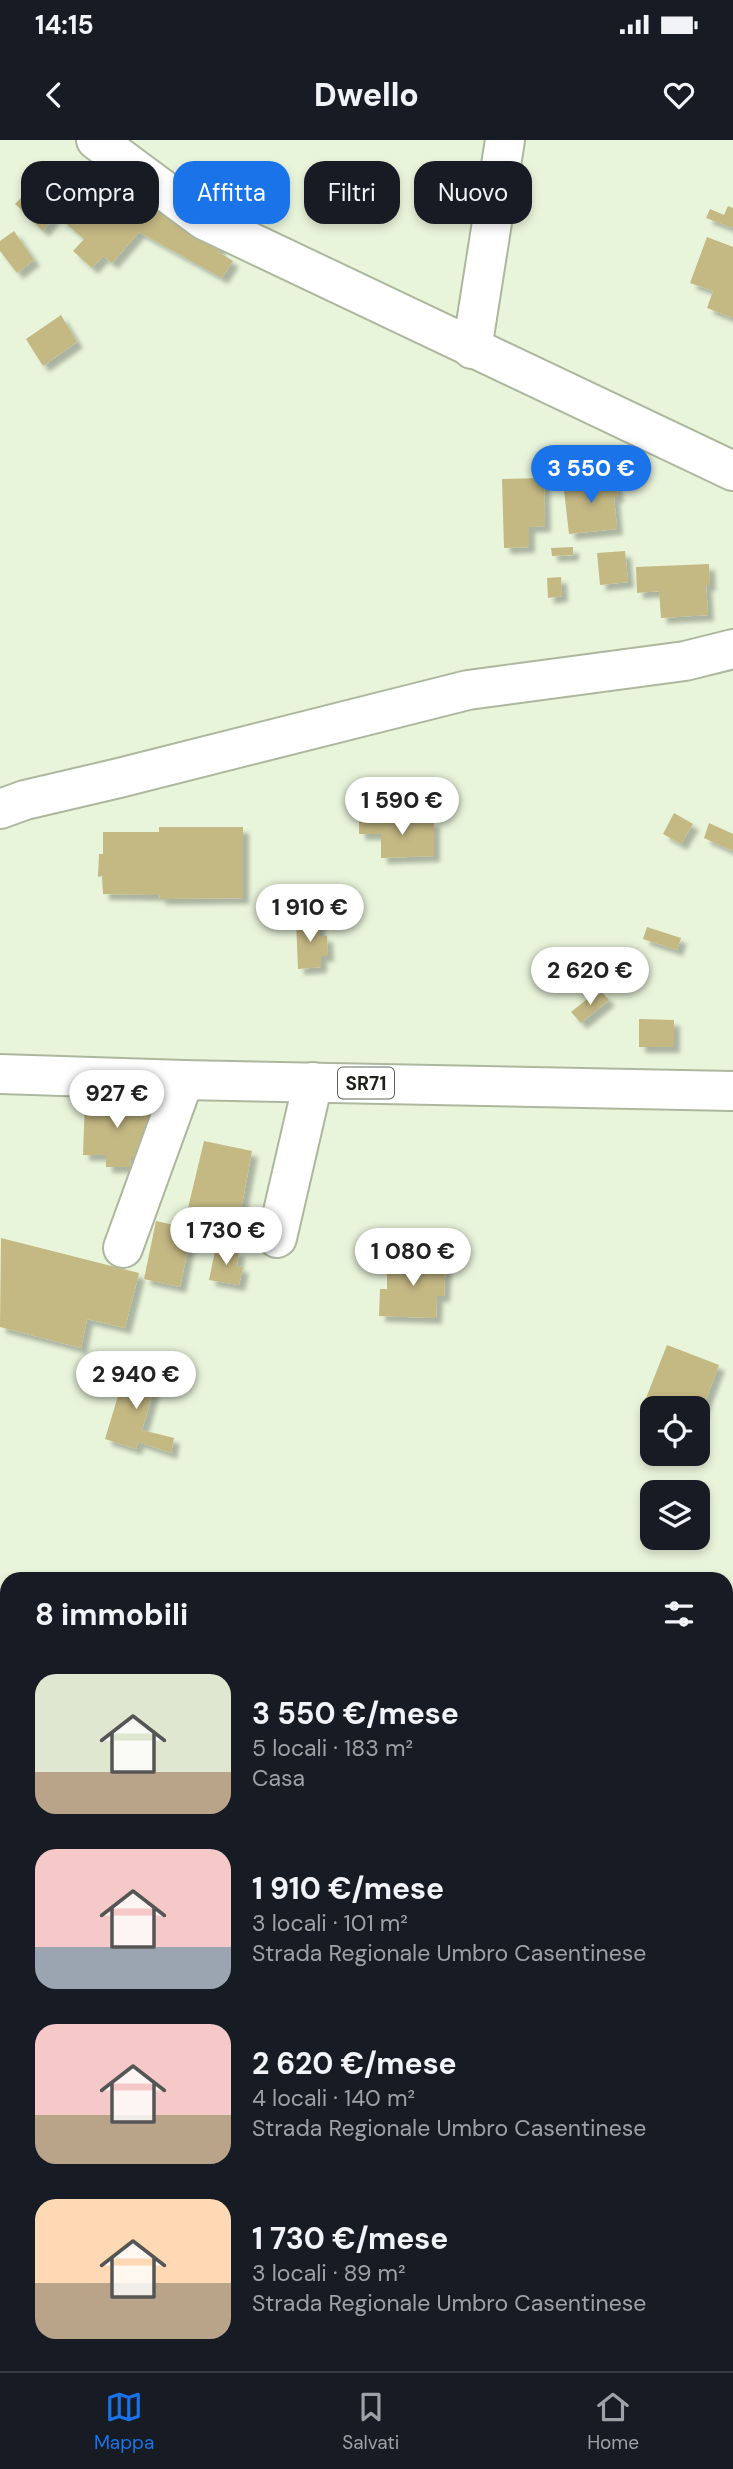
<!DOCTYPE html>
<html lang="it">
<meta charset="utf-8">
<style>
:root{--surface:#171b24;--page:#20242c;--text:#f1f3f6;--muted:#9ea1a6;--line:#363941;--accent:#1a73e8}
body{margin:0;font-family:"DM Sans",sans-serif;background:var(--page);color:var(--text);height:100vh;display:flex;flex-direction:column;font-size:26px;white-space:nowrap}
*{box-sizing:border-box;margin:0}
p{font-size:23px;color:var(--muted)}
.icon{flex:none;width:38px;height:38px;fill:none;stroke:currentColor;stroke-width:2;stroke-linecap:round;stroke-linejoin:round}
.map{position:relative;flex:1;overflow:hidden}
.panel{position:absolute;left:0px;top:1432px;width:733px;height:800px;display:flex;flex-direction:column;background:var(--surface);border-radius:21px 21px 0 0;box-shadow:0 4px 10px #0003}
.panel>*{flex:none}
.top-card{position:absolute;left:21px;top:21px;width:691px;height:63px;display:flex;gap:14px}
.buttons{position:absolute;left:640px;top:1256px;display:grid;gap:14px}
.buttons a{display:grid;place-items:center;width:70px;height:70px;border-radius:14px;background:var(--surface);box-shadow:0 4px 10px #0003;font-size:35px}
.price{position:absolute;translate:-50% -60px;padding:0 16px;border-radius:24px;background:#fff;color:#222;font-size:23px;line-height:46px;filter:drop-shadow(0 2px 4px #0008)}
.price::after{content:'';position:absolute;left:50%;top:42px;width:21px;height:16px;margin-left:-10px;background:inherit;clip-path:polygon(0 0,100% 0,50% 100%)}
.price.current{background:var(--accent);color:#fff}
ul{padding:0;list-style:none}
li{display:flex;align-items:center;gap:21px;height:175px;padding:0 35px}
li span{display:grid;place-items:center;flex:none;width:196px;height:140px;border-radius:21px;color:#555}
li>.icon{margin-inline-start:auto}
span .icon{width:84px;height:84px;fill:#fffc;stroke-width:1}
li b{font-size:30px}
h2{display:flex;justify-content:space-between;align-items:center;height:84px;padding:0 35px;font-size:30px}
.chip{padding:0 24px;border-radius:21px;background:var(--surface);box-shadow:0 4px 10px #0003;font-size:24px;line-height:63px}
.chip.current{background:var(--accent);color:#fff}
.status{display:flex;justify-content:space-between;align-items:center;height:49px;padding:0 35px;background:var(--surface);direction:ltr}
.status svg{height:19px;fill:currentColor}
header{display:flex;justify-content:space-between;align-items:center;height:91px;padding:0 35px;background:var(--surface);font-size:32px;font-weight:800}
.menu{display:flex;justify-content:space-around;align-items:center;height:98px;border-top:2px solid var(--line);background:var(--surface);font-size:19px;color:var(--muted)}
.menu a{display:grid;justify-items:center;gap:4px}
.menu .current{color:var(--accent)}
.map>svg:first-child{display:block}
.building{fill:#c4b883;filter:url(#shadow)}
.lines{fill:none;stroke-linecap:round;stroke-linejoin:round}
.minor-casing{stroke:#acb79e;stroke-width:42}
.major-casing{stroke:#acb79e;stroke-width:42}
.minor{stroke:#fff;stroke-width:38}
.major{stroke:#fff;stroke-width:38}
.labels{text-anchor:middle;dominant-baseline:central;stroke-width:5;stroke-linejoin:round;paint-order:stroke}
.shield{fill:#fff;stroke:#61645d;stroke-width:2}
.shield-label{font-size:19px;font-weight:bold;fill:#1d2117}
</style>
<div class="status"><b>14:15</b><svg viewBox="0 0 49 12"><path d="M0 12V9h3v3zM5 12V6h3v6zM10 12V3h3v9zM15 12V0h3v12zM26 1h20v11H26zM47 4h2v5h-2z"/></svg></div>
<header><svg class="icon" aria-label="back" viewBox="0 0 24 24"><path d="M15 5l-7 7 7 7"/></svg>Dwello<svg class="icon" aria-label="heart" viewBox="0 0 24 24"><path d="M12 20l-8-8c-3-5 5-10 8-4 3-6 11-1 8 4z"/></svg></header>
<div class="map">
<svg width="733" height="2231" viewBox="0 0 733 2231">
<defs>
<filter id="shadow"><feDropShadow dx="6" dy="6" stdDeviation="2" flood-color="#0004"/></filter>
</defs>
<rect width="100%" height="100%" fill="#e9f5db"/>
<g class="building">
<polygon points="101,18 222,105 217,111 233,121 222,138 139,92 112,123 103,116 92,128 73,111 84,99 56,75 43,91 15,64 46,31 69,52"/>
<polygon points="728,66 733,68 733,88 706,78 710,69 724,75"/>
<polygon points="14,91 34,120 17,133 0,111 0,101"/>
<polygon points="707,97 733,107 733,178 707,168 713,151 690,143"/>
<polygon points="61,175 77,202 43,226 26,199"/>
<polygon points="615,336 618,357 614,357 617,389 569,394 563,342"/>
<polygon points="544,338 545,386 529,387 529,407 504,408 502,339"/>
<polygon points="573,407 573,415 552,416 551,408"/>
<polygon points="625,411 628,442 600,445 597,413"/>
<polygon points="709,424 710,445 706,445 708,475 661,478 659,451 637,453 636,427"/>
<polygon points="561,437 562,456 548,458 547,438"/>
<polygon points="674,673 693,684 681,704 663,694"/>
<polygon points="359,678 434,681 434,716 381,718 381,694 359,694"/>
<polygon points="709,683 733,694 733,711 704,698"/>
<polygon points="159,687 243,687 243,758 159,759 160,755 103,754 102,736 98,737 99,714 103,714 103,692 159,692"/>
<polygon points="319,778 320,796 327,796 328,816 321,816 321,827 298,829 296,780"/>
<polygon points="647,787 681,798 677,810 643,799"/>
<polygon points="602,852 609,860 581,883 571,872 591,856 594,858"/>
<polygon points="639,879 674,880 674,907 639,907"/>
<polygon points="85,959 151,960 149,1017 131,1017 130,1027 106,1027 106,1015 83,1015"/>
<polygon points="204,1001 252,1011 239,1080 188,1068"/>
<polygon points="156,1081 192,1089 180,1147 144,1139"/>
<polygon points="1,1098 139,1133 125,1188 87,1179 81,1208 0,1187"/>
<polygon points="216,1106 239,1111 237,1126 243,1127 239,1145 209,1140"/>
<polygon points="387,1118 446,1120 444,1156 437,1156 436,1178 379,1176 380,1149 387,1149"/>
<polygon points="667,1205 719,1225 698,1280 698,1269 658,1269 644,1263"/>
<polygon points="128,1223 159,1232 142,1290 174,1298 171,1313 138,1302 136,1309 105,1299"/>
</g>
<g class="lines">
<g class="minor-casing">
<g id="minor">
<polyline points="96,0 204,80 733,331"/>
<polyline points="472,209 505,0"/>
<polyline points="0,669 25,660 119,638 468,550 685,521 733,509"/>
<polyline points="277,1098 313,942"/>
<polyline points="123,1108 184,940"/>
<polyline points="726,1609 733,1601"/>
<polyline points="726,2202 733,2201"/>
<polyline points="0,2229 3,2231"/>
<polyline points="319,2231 319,2224"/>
<polyline points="599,2231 629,2224"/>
</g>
</g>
<g class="major-casing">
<polyline id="major" points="0,934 184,940 733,951"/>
</g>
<use href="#minor" class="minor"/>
<use href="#major" class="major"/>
</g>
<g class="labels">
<rect class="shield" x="338" y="927.5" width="56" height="31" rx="5"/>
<g class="shield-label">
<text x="366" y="943">SR71</text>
</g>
</g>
</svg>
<div class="buttons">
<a><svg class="icon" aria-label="locate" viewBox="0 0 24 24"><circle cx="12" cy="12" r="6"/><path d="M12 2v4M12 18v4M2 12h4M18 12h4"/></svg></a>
<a><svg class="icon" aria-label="layers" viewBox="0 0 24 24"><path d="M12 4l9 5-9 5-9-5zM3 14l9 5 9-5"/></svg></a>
</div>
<b class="price current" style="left:591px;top:365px">3 550 €</b>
<b class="price" style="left:402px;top:697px">1 590 €</b>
<b class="price" style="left:310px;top:804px">1 910 €</b>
<b class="price" style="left:590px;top:867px">2 620 €</b>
<b class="price" style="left:117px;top:990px">927 €</b>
<b class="price" style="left:226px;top:1127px">1 730 €</b>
<b class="price" style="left:413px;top:1148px">1 080 €</b>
<b class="price" style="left:136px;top:1271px">2 940 €</b>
<div class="top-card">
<a class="chip">Compra</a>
<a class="chip current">Affitta</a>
<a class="chip">Filtri</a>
<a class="chip">Nuovo</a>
</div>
<section class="panel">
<h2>8 immobili<svg class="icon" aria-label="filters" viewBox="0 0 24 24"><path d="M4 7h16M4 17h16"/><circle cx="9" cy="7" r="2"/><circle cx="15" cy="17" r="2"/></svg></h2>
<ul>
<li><span style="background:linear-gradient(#dfe7d0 70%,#b9a48a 0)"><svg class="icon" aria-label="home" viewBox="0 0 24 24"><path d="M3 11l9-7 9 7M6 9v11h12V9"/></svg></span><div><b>3 550 €/mese</b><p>5 locali · 183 m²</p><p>Casa</p></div></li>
<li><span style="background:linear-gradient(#f6c9c9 70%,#9aa5b1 0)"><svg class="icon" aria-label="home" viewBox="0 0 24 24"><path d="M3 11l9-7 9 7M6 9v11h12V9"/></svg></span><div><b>1 910 €/mese</b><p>3 locali · 101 m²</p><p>Strada Regionale Umbro Casentinese</p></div></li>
<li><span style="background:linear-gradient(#f6c9c9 65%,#b9a48a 0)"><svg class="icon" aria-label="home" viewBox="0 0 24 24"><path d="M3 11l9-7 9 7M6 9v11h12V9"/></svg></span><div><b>2 620 €/mese</b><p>4 locali · 140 m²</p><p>Strada Regionale Umbro Casentinese</p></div></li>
<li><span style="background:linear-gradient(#ffd9b3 60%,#b9a48a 0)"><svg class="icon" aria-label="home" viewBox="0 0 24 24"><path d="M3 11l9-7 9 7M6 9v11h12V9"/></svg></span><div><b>1 730 €/mese</b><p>3 locali · 89 m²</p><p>Strada Regionale Umbro Casentinese</p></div></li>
</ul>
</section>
</div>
<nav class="menu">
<a class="current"><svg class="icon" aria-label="map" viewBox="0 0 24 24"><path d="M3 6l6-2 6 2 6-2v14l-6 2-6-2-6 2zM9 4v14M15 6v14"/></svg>Mappa</a>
<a><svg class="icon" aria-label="saved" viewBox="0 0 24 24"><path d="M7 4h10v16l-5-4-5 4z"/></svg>Salvati</a>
<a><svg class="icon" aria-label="home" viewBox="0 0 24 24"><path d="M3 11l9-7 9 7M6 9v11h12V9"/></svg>Home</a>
</nav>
